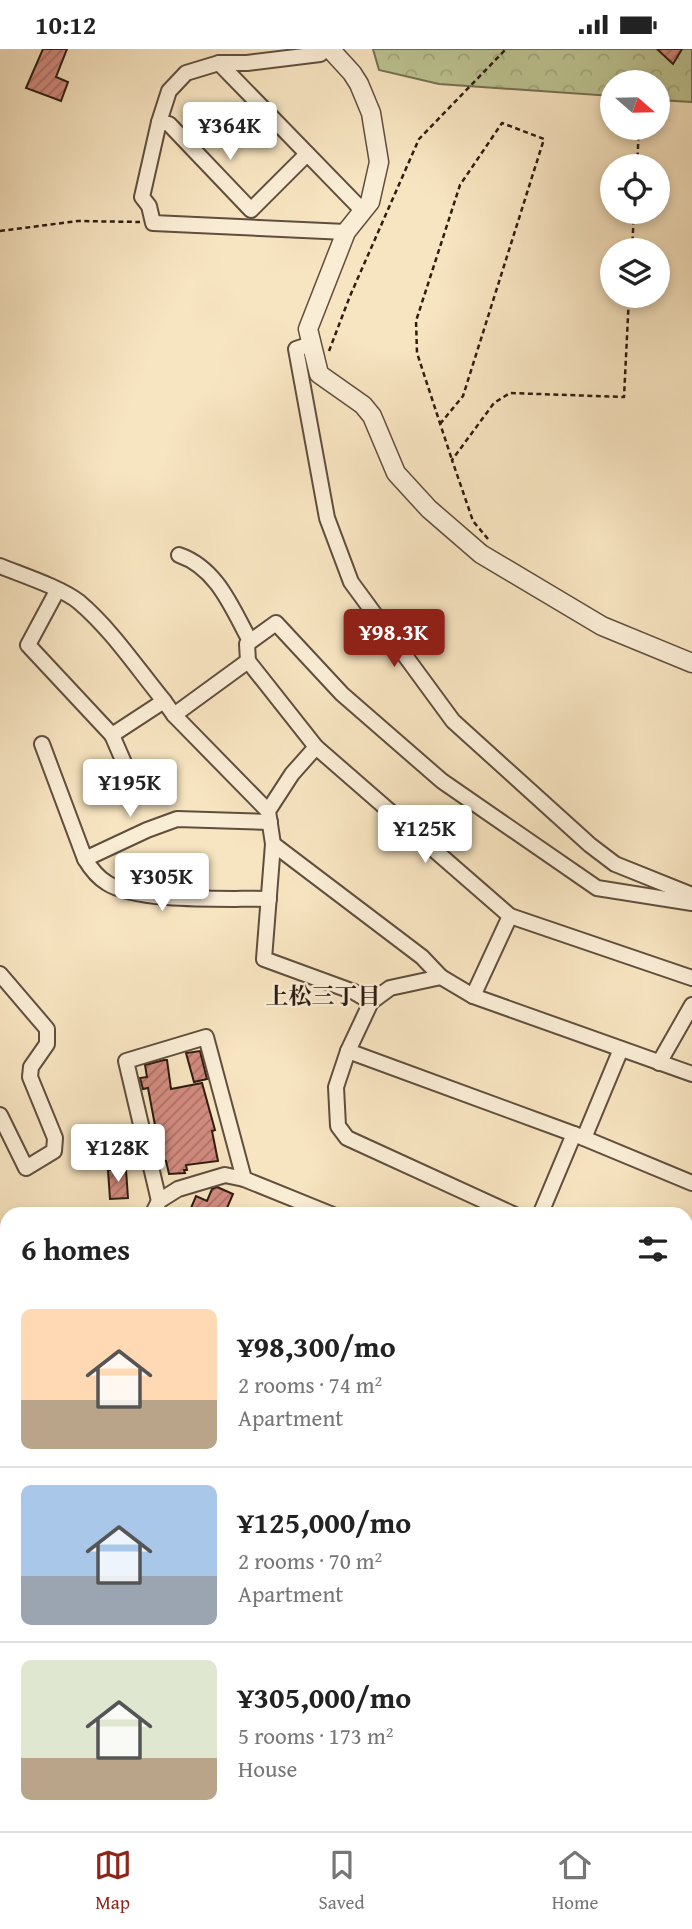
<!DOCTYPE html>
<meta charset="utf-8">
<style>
:root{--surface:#fff;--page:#f6f6f6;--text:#222;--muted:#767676;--line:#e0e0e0;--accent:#8f2418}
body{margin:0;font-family:"Gentium Book Plus","Noto Serif JP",serif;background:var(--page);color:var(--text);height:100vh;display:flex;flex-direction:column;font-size:26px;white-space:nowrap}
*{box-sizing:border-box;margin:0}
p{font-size:23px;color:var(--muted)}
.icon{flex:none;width:38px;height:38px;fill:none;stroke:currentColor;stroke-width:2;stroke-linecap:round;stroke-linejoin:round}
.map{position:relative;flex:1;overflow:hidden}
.drawer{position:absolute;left:0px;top:1158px;width:693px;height:625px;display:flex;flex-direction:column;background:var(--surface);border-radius:21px 21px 0 0;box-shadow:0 4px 10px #0003}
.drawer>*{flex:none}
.needle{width:46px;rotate:110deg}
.controls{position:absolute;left:600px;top:21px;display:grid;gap:14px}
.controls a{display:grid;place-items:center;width:70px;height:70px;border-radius:50%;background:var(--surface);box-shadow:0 4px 10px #0003;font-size:35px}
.price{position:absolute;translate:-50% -60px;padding:0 16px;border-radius:7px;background:#fff;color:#222;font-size:23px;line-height:46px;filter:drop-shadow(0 2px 4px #0008)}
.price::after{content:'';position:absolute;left:50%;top:42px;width:21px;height:16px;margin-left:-10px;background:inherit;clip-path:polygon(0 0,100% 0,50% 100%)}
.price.current{background:var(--accent);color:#fff}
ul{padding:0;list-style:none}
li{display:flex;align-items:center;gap:21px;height:175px;padding:0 21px}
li+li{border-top:2px solid var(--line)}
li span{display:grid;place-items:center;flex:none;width:196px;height:140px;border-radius:10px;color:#555}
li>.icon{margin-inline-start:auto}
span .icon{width:84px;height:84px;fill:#fffc;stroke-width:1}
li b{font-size:30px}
h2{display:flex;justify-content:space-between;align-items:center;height:84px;padding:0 21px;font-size:30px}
.status{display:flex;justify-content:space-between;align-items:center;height:49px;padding:0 35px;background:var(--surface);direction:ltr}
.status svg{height:19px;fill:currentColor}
.dock{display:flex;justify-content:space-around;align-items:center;height:98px;border-top:2px solid var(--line);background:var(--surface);font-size:19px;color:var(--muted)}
.dock a{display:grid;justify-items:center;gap:4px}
.dock .current{color:var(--accent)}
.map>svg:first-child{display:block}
.forest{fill:url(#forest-crowns);stroke:#767052;stroke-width:2}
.building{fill:url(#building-hatch);stroke:#2e1c11;stroke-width:2}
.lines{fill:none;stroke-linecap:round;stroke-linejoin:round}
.minor-casing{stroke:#604e3d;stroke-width:18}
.tertiary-casing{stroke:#604e3d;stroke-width:21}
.primary-casing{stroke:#2e1c11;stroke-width:24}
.path{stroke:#2e1c11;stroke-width:2.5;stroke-dasharray:5 3.5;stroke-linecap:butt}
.minor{stroke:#faedd6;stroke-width:14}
.tertiary{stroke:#faedd6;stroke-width:18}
.primary{stroke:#f7e4c0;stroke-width:21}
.labels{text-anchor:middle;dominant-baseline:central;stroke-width:5;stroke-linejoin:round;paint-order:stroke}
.neighbourhood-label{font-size:23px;font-weight:bold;fill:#2e1c11;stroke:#faedd6}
</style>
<div class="status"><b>10:12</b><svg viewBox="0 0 49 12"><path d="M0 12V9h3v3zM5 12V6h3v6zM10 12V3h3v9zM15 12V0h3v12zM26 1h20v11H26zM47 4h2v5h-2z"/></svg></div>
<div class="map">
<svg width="692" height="1782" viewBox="0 0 692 1782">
<defs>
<pattern id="forest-crowns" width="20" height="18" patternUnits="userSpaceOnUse" patternTransform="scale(1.75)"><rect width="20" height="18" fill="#bdc492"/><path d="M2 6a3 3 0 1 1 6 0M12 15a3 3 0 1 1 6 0" fill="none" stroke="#a3a87d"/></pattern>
<pattern id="building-hatch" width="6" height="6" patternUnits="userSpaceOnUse" patternTransform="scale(1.75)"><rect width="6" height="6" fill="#d28b7f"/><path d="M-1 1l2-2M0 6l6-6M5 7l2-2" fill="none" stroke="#ab7167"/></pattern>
</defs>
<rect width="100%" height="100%" fill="#f7e4c0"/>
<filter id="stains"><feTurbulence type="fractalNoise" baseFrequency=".00286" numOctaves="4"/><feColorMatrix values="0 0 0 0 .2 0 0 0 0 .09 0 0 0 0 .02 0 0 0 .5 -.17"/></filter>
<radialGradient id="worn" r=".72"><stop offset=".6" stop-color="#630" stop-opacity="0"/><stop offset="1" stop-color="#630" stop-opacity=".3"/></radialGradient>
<polygon class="forest" points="373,0 692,0 692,53 658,51 658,33 612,33 612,47 439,35 379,21"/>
<g class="building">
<polygon points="43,0 67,0 56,28 68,33 61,52 26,39"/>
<polygon points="657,0 682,0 673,15"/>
<polygon points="200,1002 207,1030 194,1033 186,1004"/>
<polygon points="164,1011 167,1011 171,1040 202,1034 215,1081 212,1082 218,1112 186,1116 187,1121 184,1121 185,1124 169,1125 166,1112 160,1113 154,1088 157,1087 148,1039 143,1040 140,1029 147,1028 145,1016"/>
<polygon points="108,1121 126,1121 128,1149 110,1150"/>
<polygon points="217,1138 233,1145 224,1166 188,1166 196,1147 207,1152 212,1140"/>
</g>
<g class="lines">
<g class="minor-casing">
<g id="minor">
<polyline points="326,0 320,5 247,14 219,14 186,24 169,42 159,73 142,148 149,157 153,174 346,183"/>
<polyline points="219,14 362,161"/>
<polyline points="159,73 169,75 251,161 307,105"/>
<polyline points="311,295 296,300 327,469 351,533 453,672 590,796 615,815 692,846"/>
<path d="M179 506C217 519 232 559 250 592"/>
<path d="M0 517C22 526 62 539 79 553 111 580 137 619 164 652L112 686 28 596 57 542"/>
<polyline points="164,652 174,666 268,762"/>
<polyline points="174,666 248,612"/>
<polyline points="112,686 125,716"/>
<polyline points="42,695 85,810 147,781 177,770 270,773"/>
<polyline points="316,698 510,867 473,947"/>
<polyline points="273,795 422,908 441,928"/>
<path d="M85 810C91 820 97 828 107 834 138 854 230 849 269 850"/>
<polyline points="510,867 692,929"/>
<polyline points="0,925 47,980 47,995 31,1018 30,1028 55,1089 54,1102 26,1119 0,1066"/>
<polyline points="371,953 354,943 264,910 273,795 268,762 292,725 316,698 248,612 247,595 276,574 342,645 442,732 597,839 692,854"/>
<polyline points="348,1002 574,1085 692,1134"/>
<polyline points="659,1014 692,956"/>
<polyline points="584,1089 621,1000"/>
<polyline points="159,1152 126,1012 206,988 244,1130"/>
<polyline points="152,1166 159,1152 178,1140 225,1126 244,1130 333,1166"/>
<polyline points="515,1166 347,1089 338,1077 336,1038 348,1002 371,953 390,939 441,928 473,947 692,1025"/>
<polyline points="540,1166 574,1085"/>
<polyline points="0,1195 7,1201"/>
<polyline points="686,1241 692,1244"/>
<polyline points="0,1294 7,1287"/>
<polyline points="0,1303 7,1306"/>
<polyline points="0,1317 7,1320"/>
<polyline points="686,1405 692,1407"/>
<polyline points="0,1427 7,1418"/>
<polyline points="686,1493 692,1489"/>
<polyline points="686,1684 692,1684"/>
<polyline points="535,1776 536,1777"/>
<polyline points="106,1782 108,1776"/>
<polyline points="337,1782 340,1776"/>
<polyline points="450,1782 454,1776"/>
<polyline points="576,1782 581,1776"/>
</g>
</g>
<g class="tertiary-casing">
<polyline id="tertiary" points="330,0 352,24 359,35 371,64 379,113 370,153 346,183 308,280 319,325 363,356 372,367 396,424 429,460 481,505 602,577 692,614"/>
</g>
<g class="primary-casing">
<g id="primary">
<polyline points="0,1472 7,1477"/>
<polyline points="389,1776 396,1782"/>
</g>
</g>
<g class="path">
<polyline points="641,33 642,28"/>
<polyline points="637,117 639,79"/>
<polyline points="0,182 78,172 140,173"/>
<polyline points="632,201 634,163"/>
<polyline points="329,302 350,247 419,90 506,0"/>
<polyline points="440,375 463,347 544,90 502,74 460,136 416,272 417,304 452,411"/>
<polyline points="488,490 473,472 452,411 494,354 510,344 624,348 629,247"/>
<polyline points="686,1740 692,1732"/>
</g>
<use href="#minor" class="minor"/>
<use href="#tertiary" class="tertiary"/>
<use href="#primary" class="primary"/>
</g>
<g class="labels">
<g class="neighbourhood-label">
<text x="323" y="946">上松三丁目</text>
</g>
</g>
<rect width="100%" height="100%" filter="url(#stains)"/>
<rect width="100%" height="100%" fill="url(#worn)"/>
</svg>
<div class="controls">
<a><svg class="needle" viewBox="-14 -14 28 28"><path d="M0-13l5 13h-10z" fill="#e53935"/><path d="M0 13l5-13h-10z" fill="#767676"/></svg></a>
<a><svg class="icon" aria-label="locate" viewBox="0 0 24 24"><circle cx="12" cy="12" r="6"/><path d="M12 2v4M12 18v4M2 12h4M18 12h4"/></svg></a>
<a><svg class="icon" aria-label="layers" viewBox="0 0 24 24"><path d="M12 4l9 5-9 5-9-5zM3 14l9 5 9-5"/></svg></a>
</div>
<b class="price" style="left:230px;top:113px">¥364K</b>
<b class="price current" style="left:394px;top:620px">¥98.3K</b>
<b class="price" style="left:130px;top:770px">¥195K</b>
<b class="price" style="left:425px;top:816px">¥125K</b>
<b class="price" style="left:162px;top:864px">¥305K</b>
<b class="price" style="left:118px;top:1135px">¥128K</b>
<section class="drawer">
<h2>6 homes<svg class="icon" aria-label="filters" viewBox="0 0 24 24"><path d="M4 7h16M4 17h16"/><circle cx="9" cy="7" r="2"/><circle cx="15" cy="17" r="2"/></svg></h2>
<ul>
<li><span style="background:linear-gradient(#ffd9b3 65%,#b9a48a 0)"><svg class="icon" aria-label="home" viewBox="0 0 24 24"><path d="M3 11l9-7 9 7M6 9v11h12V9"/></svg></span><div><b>¥98,300/mo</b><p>2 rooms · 74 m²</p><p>Apartment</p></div></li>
<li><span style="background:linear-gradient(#a9c7e8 65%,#9aa5b1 0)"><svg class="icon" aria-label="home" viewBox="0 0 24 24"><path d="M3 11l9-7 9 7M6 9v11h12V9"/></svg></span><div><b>¥125,000/mo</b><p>2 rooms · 70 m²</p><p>Apartment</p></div></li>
<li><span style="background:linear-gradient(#dfe7d0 70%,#b9a48a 0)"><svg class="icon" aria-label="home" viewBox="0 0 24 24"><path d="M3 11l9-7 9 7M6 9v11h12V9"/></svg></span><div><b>¥305,000/mo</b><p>5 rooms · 173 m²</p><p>House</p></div></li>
</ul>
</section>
</div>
<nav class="dock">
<a class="current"><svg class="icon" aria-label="map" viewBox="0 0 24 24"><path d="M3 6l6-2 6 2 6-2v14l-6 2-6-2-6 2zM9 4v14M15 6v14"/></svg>Map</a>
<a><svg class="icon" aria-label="saved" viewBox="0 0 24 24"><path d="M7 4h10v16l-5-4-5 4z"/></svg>Saved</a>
<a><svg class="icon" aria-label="home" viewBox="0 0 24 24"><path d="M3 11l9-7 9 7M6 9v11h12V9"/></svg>Home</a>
</nav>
